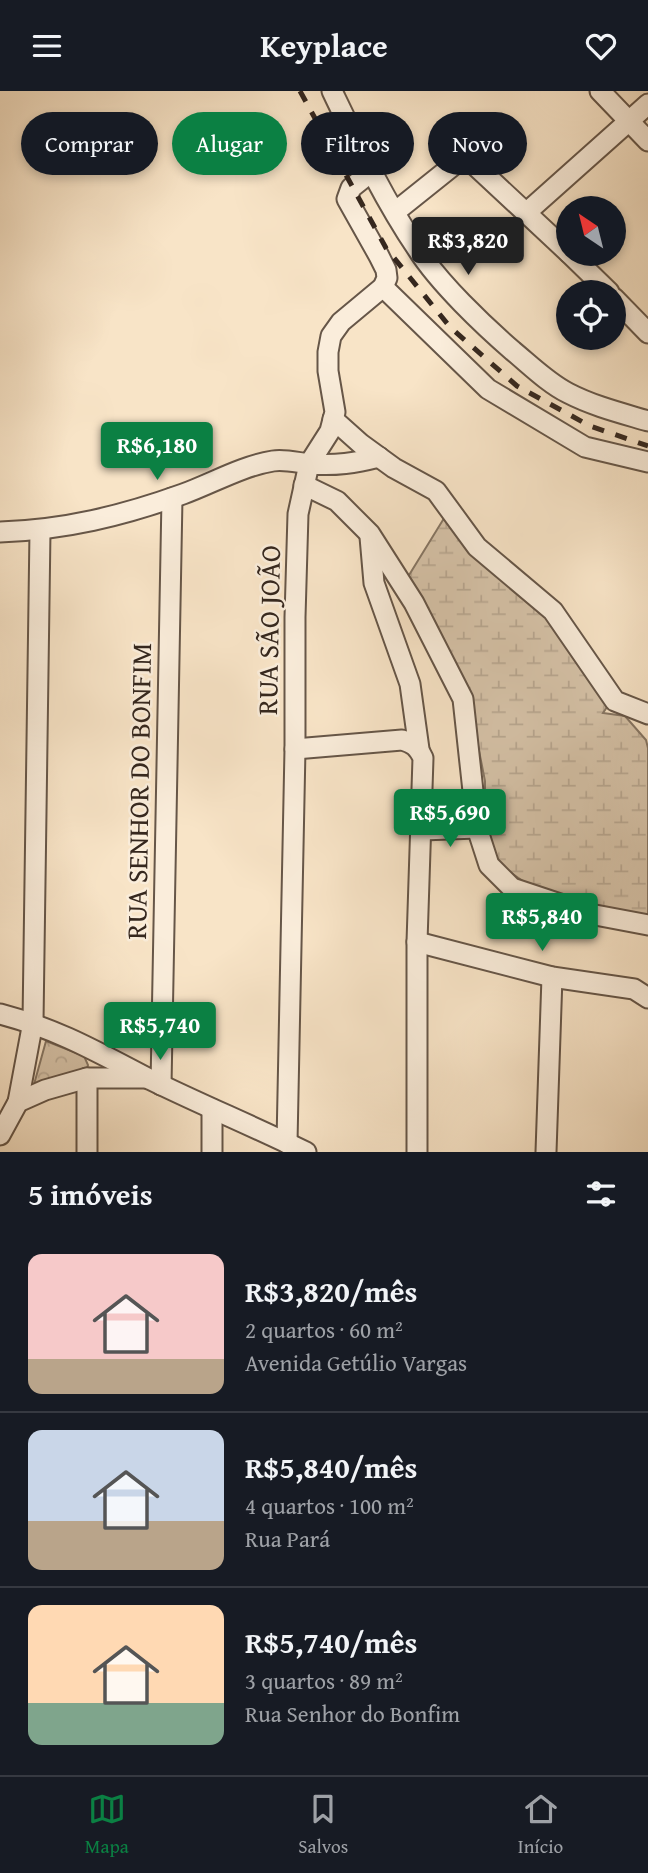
<!DOCTYPE html>
<html lang="pt">
<meta charset="utf-8">
<style>
:root{--surface:#171b24;--page:#20242c;--text:#f1f3f6;--muted:#9ea1a6;--line:#363941;--accent:#0b8043}
body{margin:0;font-family:"Gentium Book Plus",serif;background:var(--page);color:var(--text);height:100vh;display:flex;flex-direction:column;font-size:26px;white-space:nowrap}
*{box-sizing:border-box;margin:0}
p{font-size:23px;color:var(--muted)}
.icon{flex:none;width:38px;height:38px;fill:none;stroke:currentColor;stroke-width:2;stroke-linecap:round;stroke-linejoin:round}
.map{position:relative;height:1061px;overflow:hidden}
.details{display:flex;flex-direction:column;background:var(--surface);flex:1}
.details>*{flex:none}
.hud{position:absolute;left:21px;top:21px;width:607px;height:63px;display:flex;gap:14px}
.needle{width:46px;rotate:325deg}
.controls{position:absolute;left:556px;top:105px;display:grid;gap:14px}
.controls a{display:grid;place-items:center;width:70px;height:70px;border-radius:50%;background:var(--surface);box-shadow:0 4px 10px #0003;font-size:35px}
.price{position:absolute;translate:-50% -60px;padding:0 16px;border-radius:7px;background:var(--accent);color:#fff;font-size:23px;line-height:46px;filter:drop-shadow(0 2px 4px #0008)}
.price::after{content:'';position:absolute;left:50%;top:42px;width:21px;height:16px;margin-left:-10px;background:inherit;clip-path:polygon(0 0,100% 0,50% 100%)}
.price.on{background:#222;color:#fff}
ul{padding:0;list-style:none}
li{display:flex;align-items:center;gap:21px;height:175px;padding:0 28px}
li+li{border-top:2px solid var(--line)}
li span{display:grid;place-items:center;flex:none;width:196px;height:140px;border-radius:14px;color:#555}
li>.icon{margin-inline-start:auto}
span .icon{width:84px;height:84px;fill:#fffc;stroke-width:1}
li b{font-size:30px}
h2{display:flex;justify-content:space-between;align-items:center;height:84px;padding:0 28px;font-size:30px}
.tag{padding:0 24px;border-radius:32px;background:var(--surface);box-shadow:0 4px 10px #0003;font-size:24px;line-height:63px}
.tag.on{background:var(--accent);color:#fff}
header{display:flex;justify-content:space-between;align-items:center;height:91px;padding:0 28px;background:var(--surface);font-size:32px;font-weight:700}
.tabs{display:flex;justify-content:space-around;align-items:center;height:98px;border-top:2px solid var(--line);background:var(--surface);font-size:19px;color:var(--muted)}
.tabs a{display:grid;justify-items:center;gap:4px}
.tabs .on{color:var(--accent)}
.map>svg:first-child{display:block}
.wetland{fill:url(#wetland-marsh);stroke:#867664;stroke-width:2}
.park{fill:url(#park-crowns);stroke:#867664;stroke-width:2}
.lines{fill:none;stroke-linecap:round;stroke-linejoin:round}
.minor-casing{stroke:#665648;stroke-width:23}
.minor{stroke:#faeddb;stroke-width:19}
.rail{stroke:#35271e;stroke-width:5;stroke-dasharray:12 12;stroke-linecap:butt}
.labels{text-anchor:middle;dominant-baseline:central;stroke-width:5;stroke-linejoin:round;paint-order:stroke}
.street-label{font-size:28px;fill:#35271e;stroke:#faeddb}
</style>
<header><svg class="icon" aria-label="menu" viewBox="0 0 24 24"><path d="M4 6h16M4 12h16M4 18h16"/></svg>Keyplace<svg class="icon" aria-label="heart" viewBox="0 0 24 24"><path d="M12 20l-8-8c-3-5 5-10 8-4 3-6 11-1 8 4z"/></svg></header>
<div class="map">
<svg width="648" height="1061" viewBox="0 0 648 1061">
<defs>
<pattern id="wetland-marsh" width="20" height="14" patternUnits="userSpaceOnUse" patternTransform="scale(1.75)"><rect width="20" height="14" fill="#d7c4aa"/><path d="M1 5h8M5 5V1M11 12h8M15 12V8" fill="none" stroke="#b9a892"/></pattern>
<pattern id="park-crowns" width="20" height="18" patternUnits="userSpaceOnUse" patternTransform="scale(1.75)"><rect width="20" height="18" fill="#d7c4aa"/><path d="M2 6a3 3 0 1 1 6 0M12 15a3 3 0 1 1 6 0" fill="none" stroke="#b9a892"/></pattern>
</defs>
<rect width="100%" height="100%" fill="#f8e4c7"/>
<filter id="stains"><feTurbulence type="fractalNoise" baseFrequency=".00286" numOctaves="4"/><feColorMatrix values="0 0 0 0 .2 0 0 0 0 .09 0 0 0 0 .02 0 0 0 .5 -.17"/></filter>
<radialGradient id="worn" r=".72"><stop offset=".6" stop-color="#630" stop-opacity="0"/><stop offset="1" stop-color="#630" stop-opacity=".3"/></radialGradient>
<polygon class="wetland" points="446,424 544,521 609,613 603,622 625,625 646,649 648,657 648,827 540,802 497,772 485,726 485,690 468,604 406,489"/>
<polygon class="park" points="46,950 84,965 88,974 86,982 33,997"/>
<g class="lines">
<g class="minor-casing">
<g id="minor">
<path d="M332 0C358 54 384 109 418 159 439 192 483 234 513 260 530 274 548 292 568 302 593 315 621 322 648 330"/>
<polyline points="600,0 648,50"/>
<polyline points="395,121 465,65 569,162"/>
<polyline points="527,121 648,13"/>
<polyline points="570,163 609,201"/>
<polyline points="383,196 488,298 585,356 648,371"/>
<polyline points="614,207 648,242"/>
<polyline points="333,328 361,353 394,377 436,400 477,456 553,520 615,610 648,623"/>
<polyline points="304,394 337,410 370,443 414,512 463,608 477,737 489,774 512,797 590,823 648,834"/>
<path d="M0 441C64 439 122 425 183 403 213 392 242 375 273 370 285 368 299 372 310 373 336 375 355 372 379 366"/>
<polyline points="370,446 374,492 410,593 419,658"/>
<path d="M295 658 402 649C413 652 418 656 423 667L417 851V1061"/>
<polyline points="422,739 477,737"/>
<polyline points="417,851 552,886 634,898 648,907"/>
<path d="M0 923C58 938 99 962 151 989 202 1014 255 1036 306 1061"/>
<polyline points="87,987 87,1061"/>
<polyline points="161,994 172,407"/>
<polyline points="18,1011 33,931 40,440"/>
<polyline points="0,1044 18,1011 45,999 87,987 144,987"/>
<polyline points="287,1052 295,658 295,526 298,423 309,373 330,340 335,321 328,280 328,261 331,245 341,231 383,196 387,187 386,179 379,165 347,108 351,97 371,81"/>
<polyline points="212,1061 212,1018"/>
<polyline points="546,1061 552,886"/>
</g>
</g>
<use href="#minor" class="minor"/>
<polyline class="rail" points="300,0 386,157 450,236 517,295 590,335 648,355"/>
</g>
<g class="labels">
<g class="street-label">
<text transform="translate(268 539) rotate(-89)">RUA SÃO JOÃO</text>
<text transform="translate(138 700) rotate(-89)">RUA SENHOR DO BONFIM</text>
</g>
</g>
<rect width="100%" height="100%" filter="url(#stains)"/>
<rect width="100%" height="100%" fill="url(#worn)"/>
</svg>
<div class="controls">
<a><svg class="needle" viewBox="-14 -14 28 28"><path d="M0-13l5 13h-10z" fill="#e53935"/><path d="M0 13l5-13h-10z" fill="#9ea1a6"/></svg></a>
<a><svg class="icon" aria-label="locate" viewBox="0 0 24 24"><circle cx="12" cy="12" r="6"/><path d="M12 2v4M12 18v4M2 12h4M18 12h4"/></svg></a>
</div>
<b class="price on" style="left:468px;top:186px">R$3,820</b>
<b class="price" style="left:157px;top:391px">R$6,180</b>
<b class="price" style="left:450px;top:758px">R$5,690</b>
<b class="price" style="left:542px;top:862px">R$5,840</b>
<b class="price" style="left:160px;top:971px">R$5,740</b>
<div class="hud">
<a class="tag">Comprar</a>
<a class="tag on">Alugar</a>
<a class="tag">Filtros</a>
<a class="tag">Novo</a>
</div>
</div>
<section class="details">
<h2>5 imóveis<svg class="icon" aria-label="filters" viewBox="0 0 24 24"><path d="M4 7h16M4 17h16"/><circle cx="9" cy="7" r="2"/><circle cx="15" cy="17" r="2"/></svg></h2>
<ul>
<li><span style="background:linear-gradient(#f6c9c9 75%,#b9a48a 0)"><svg class="icon" aria-label="home" viewBox="0 0 24 24"><path d="M3 11l9-7 9 7M6 9v11h12V9"/></svg></span><div><b>R$3,820/mês</b><p>2 quartos · 60 m²</p><p>Avenida Getúlio Vargas</p></div></li>
<li><span style="background:linear-gradient(#c9d6e8 65%,#b9a48a 0)"><svg class="icon" aria-label="home" viewBox="0 0 24 24"><path d="M3 11l9-7 9 7M6 9v11h12V9"/></svg></span><div><b>R$5,840/mês</b><p>4 quartos · 100 m²</p><p>Rua Pará</p></div></li>
<li><span style="background:linear-gradient(#ffd9b3 70%,#7fa58c 0)"><svg class="icon" aria-label="home" viewBox="0 0 24 24"><path d="M3 11l9-7 9 7M6 9v11h12V9"/></svg></span><div><b>R$5,740/mês</b><p>3 quartos · 89 m²</p><p>Rua Senhor do Bonfim</p></div></li>
</ul>
</section>
<nav class="tabs">
<a class="on"><svg class="icon" aria-label="map" viewBox="0 0 24 24"><path d="M3 6l6-2 6 2 6-2v14l-6 2-6-2-6 2zM9 4v14M15 6v14"/></svg>Mapa</a>
<a><svg class="icon" aria-label="saved" viewBox="0 0 24 24"><path d="M7 4h10v16l-5-4-5 4z"/></svg>Salvos</a>
<a><svg class="icon" aria-label="home" viewBox="0 0 24 24"><path d="M3 11l9-7 9 7M6 9v11h12V9"/></svg>Início</a>
</nav>
